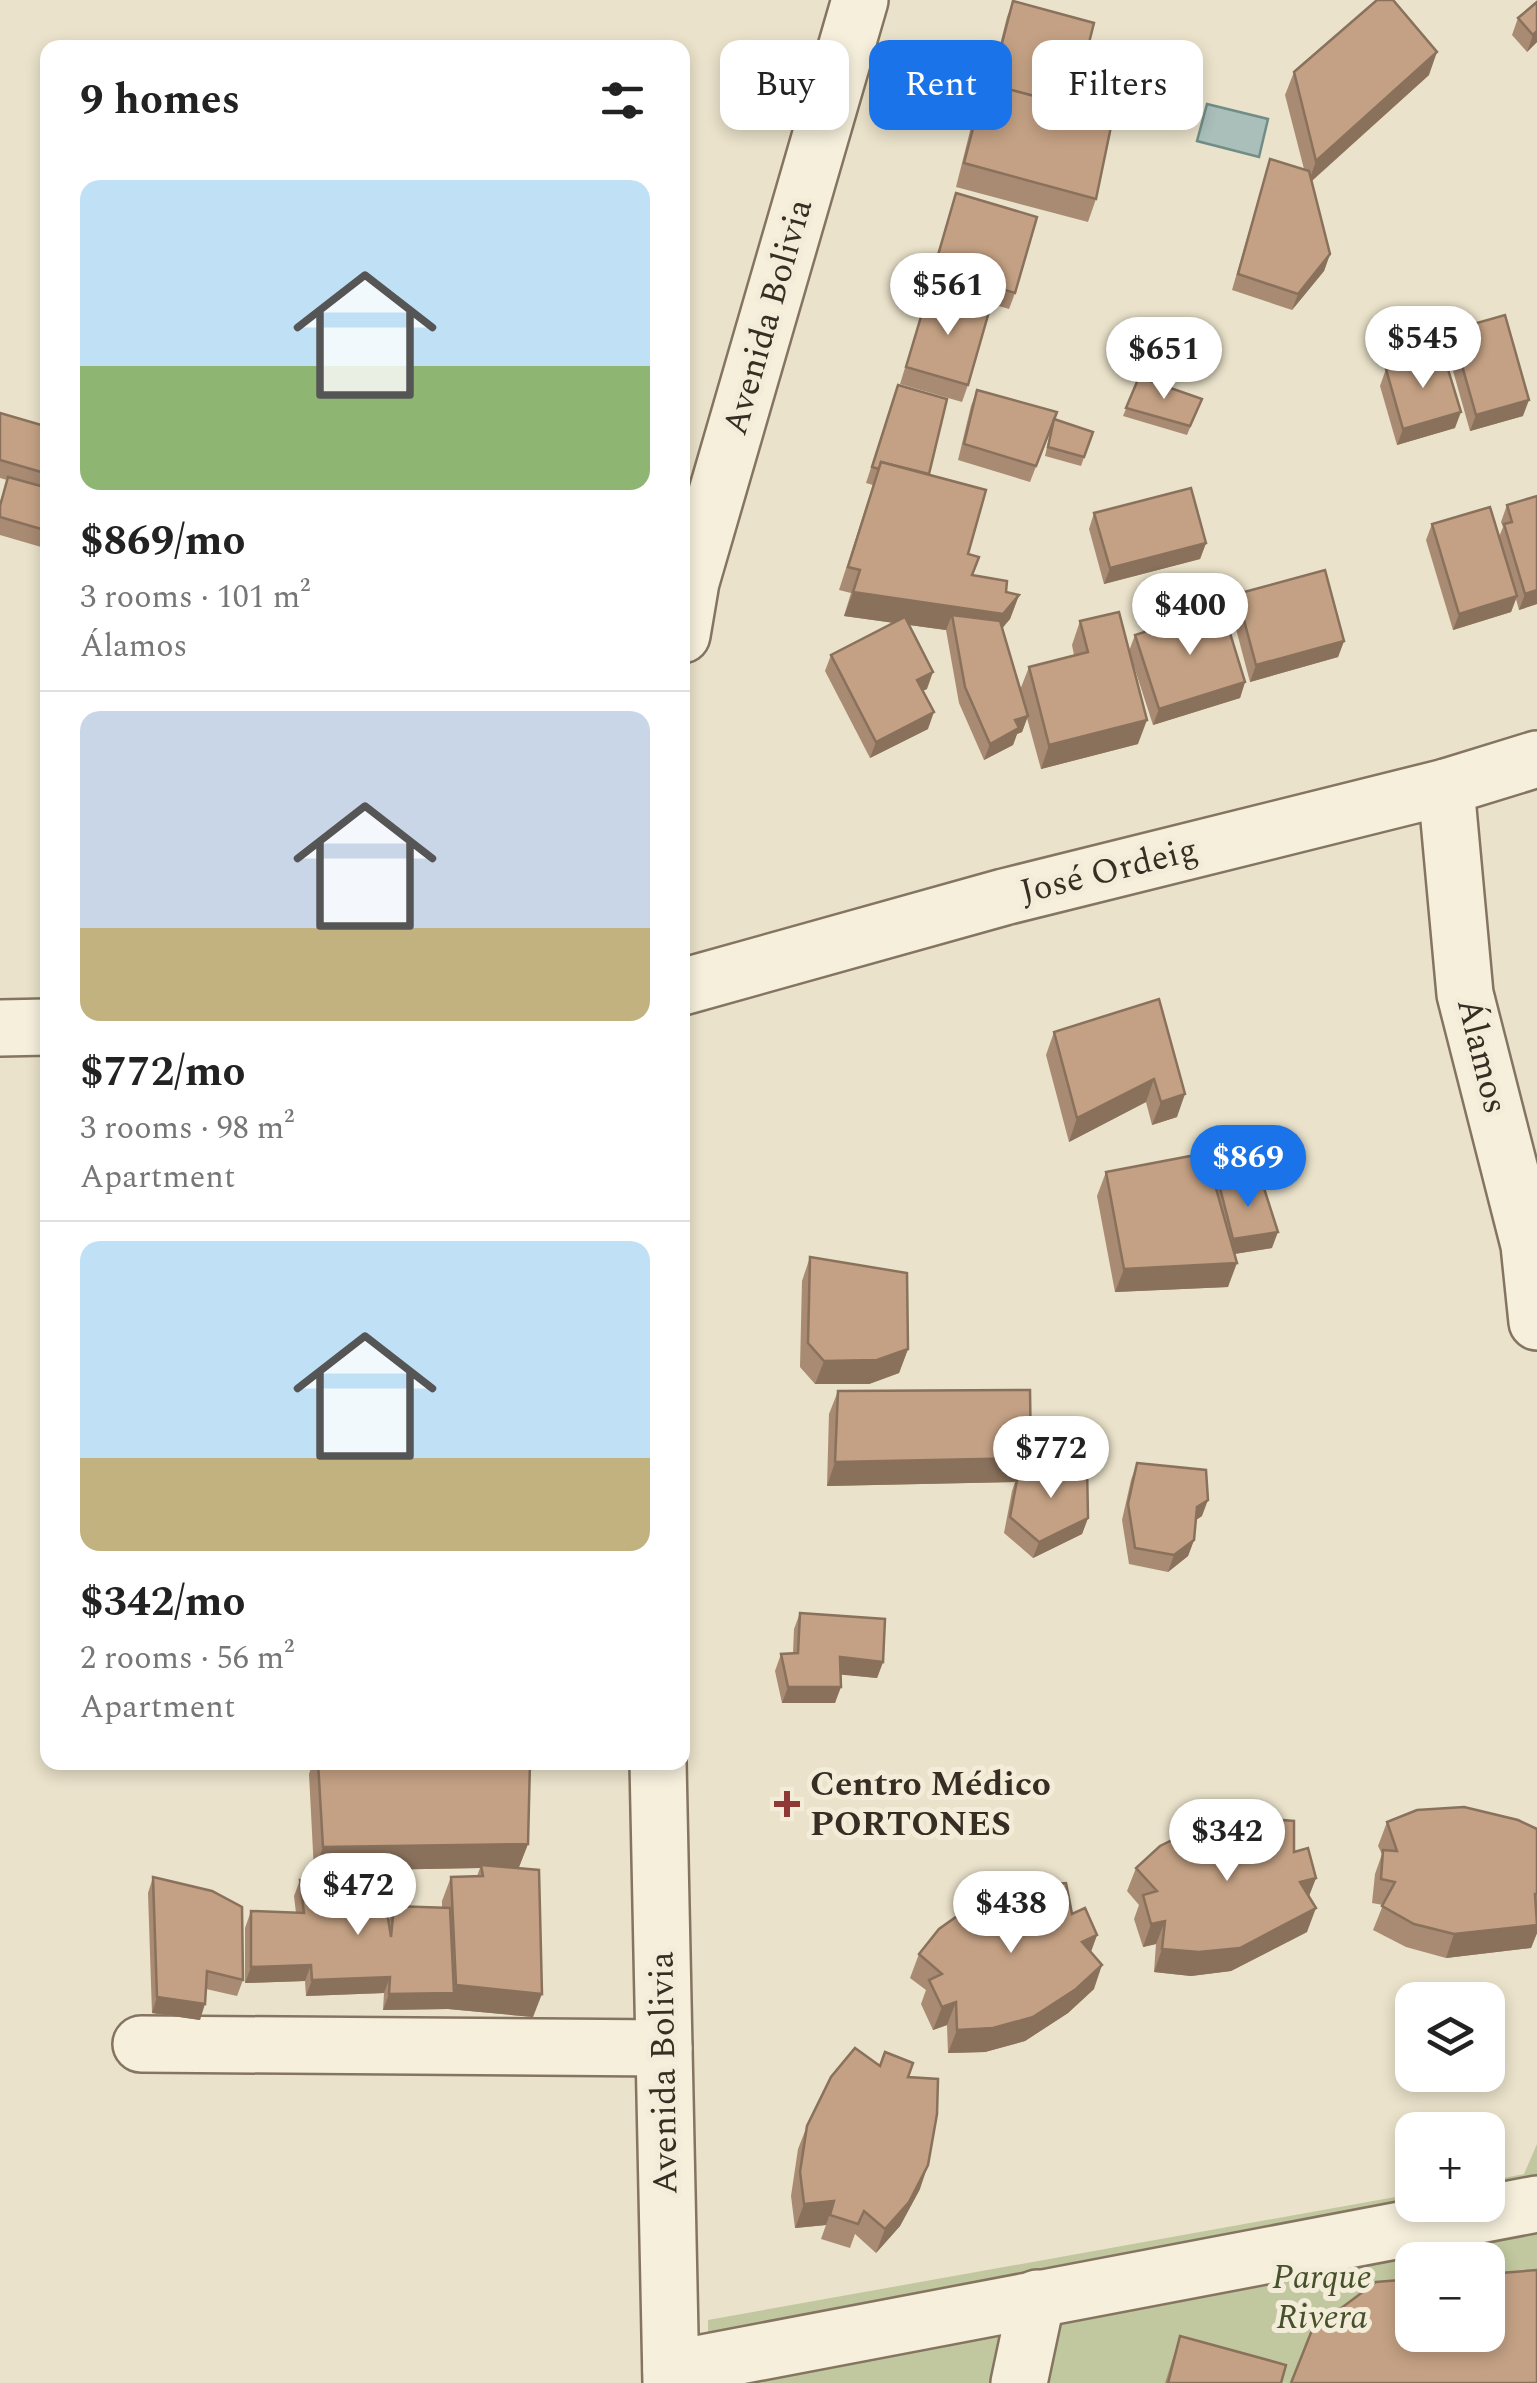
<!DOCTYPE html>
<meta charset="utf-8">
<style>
:root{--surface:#fff;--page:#f2f2f2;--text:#222;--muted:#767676;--line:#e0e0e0;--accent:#1a73e8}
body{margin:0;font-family:Spectral,serif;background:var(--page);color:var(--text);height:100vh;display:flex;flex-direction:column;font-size:38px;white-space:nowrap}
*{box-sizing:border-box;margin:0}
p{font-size:32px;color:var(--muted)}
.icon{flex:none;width:55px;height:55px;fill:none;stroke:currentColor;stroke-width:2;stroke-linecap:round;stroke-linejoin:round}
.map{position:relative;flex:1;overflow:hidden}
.details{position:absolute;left:40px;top:40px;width:650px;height:1730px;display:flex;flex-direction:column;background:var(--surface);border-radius:20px;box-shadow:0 5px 15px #0003}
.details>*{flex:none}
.guide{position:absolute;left:720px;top:40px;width:665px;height:90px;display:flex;gap:20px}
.controls{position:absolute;left:1395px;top:1982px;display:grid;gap:20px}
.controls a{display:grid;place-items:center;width:110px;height:110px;border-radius:20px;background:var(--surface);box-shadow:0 5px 15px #0003;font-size:50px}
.price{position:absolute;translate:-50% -85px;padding:0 22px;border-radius:35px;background:#fff;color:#222;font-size:32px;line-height:65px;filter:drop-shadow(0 2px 5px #0008)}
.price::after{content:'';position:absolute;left:50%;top:60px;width:30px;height:22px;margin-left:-15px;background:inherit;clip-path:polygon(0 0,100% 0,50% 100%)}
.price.active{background:var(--accent);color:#fff}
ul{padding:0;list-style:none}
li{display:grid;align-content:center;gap:20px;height:530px;padding:0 40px}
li+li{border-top:2px solid var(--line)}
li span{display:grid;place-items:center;height:310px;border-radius:20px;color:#555}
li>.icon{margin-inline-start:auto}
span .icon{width:180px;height:180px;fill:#fffc;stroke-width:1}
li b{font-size:42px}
h2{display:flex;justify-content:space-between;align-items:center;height:120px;padding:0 40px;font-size:42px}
.pill{padding:0 35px;border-radius:20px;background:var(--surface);box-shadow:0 5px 15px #0003;font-size:35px;line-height:90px}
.pill.active{background:var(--accent);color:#fff}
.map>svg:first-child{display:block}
.green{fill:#c1c89f;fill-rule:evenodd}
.water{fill:#aabfba;stroke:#718d87;stroke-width:2.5}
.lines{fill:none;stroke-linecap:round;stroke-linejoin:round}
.minor-casing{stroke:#857560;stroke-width:60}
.minor{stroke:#f6efdc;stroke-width:55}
.wall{fill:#a98a72}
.shaded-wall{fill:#89715c}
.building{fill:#c4a184;stroke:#89715c;stroke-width:2.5}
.poi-dot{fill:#8e3936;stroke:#f2ecd9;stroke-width:4}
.labels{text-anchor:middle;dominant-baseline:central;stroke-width:10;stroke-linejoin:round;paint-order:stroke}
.street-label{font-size:35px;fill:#372d22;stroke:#f2ecd9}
.poi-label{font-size:35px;font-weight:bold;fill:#372d22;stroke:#f2ecd9;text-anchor:start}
.park-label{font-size:35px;font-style:italic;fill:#46512b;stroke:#f2ecd9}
</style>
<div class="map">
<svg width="1537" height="2383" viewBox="0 0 1537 2383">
<rect width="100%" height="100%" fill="#eae2ca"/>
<path class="green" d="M1537 2144V2383H708V2320L1412 2194V2205H1488V2181L1524 2174ZM1412 2260H1488V2335H1412Z"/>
<polygon class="water" points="1207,104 1268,119 1259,157 1197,141"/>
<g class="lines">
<g class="minor-casing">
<g id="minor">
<polyline points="682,635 691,582 860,0"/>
<polyline points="1446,787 1465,994 1529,1245 1537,1322"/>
<polyline points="682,987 1004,897 1446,787 1537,759"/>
<polyline points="0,1028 48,1027"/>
<polyline points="658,1762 671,2383"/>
<polyline points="141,2044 664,2048"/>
<polyline points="671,2369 1537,2204"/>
<polyline points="1019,2383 1037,2298"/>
</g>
</g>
<use href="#minor" class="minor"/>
</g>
<g class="wall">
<polygon points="1013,1 1073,106 1096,199 1088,222 956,187 976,107 985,83 990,84 1007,17"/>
<polygon points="1537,2 1537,42 1527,52 1512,35 1518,18"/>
<polygon points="1294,72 1429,75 1312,181 1330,254 1324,271 1292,310 1232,290 1270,159 1304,169 1285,95"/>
<polygon points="956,193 1015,293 1009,309 928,285"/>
<polygon points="929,290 968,385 962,402 900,384"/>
<polygon points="1452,330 1523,416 1470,431 1446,346"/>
<polygon points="1386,369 1455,428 1397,445 1380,386"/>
<polygon points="1139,377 1202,399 1187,435 1123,416"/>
<polygon points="898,385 929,474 968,554 972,575 1006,592 1019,595 1010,619 1002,628 1020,690 1029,667 1074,655 1072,645 1080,621 1138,744 1041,769 1027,718 1022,732 1017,734 1013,745 984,760 959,703 946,630 909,625 927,689 922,691 928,729 870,758 825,671 831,655 894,623 844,616 851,593 839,590 873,485 866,483"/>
<polygon points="977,390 1054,419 1093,432 1081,466 1045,456 1051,428 1030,482 958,460 971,406"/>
<polygon points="0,413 48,427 48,549 0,535 0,502 7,480 0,478"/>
<polygon points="1537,496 1537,604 1519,610 1516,599 1511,612 1453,630 1426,540 1432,524 1499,537 1503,527 1501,522 1507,505"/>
<polygon points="1094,513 1206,543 1200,559 1104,584 1089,529"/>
<polygon points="1237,594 1344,641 1338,657 1250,682 1231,610"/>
<polygon points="1135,635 1245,682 1240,698 1153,725 1129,651"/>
<polygon points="1159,999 1177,1117 1152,1125 1146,1102 1069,1142 1046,1055 1054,1032"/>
<polygon points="1106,1172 1216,1191 1219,1184 1272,1248 1234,1254 1228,1287 1115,1292 1097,1196"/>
<polygon points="810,1257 908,1349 899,1373 869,1384 815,1384 800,1367 802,1281"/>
<polygon points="838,1391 1025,1474 1088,1518 1082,1534 1033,1558 1004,1533 1012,1491 1015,1482 827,1486 829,1414"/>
<polygon points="1137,1463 1202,1516 1196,1520 1194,1540 1188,1556 1168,1572 1129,1564 1122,1520 1131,1480"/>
<polygon points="800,1613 883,1662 877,1678 841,1674 835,1703 782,1703 775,1671 781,1654 793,1653 794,1629"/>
<polygon points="313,1762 530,1762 528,1844 519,1867 510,1868 533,2017 448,2009 383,2010 384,1993 306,1996 305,1981 245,1983 245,1928 251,1911 296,1913 294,1896 300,1880 389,1920 394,1906 442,1907 442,1901 451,1877 477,1876 480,1868 314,1871 309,1774"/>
<polygon points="1387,1822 1537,1829 1537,1933 1531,1948 1446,1958 1406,1947 1373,1930 1383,1905 1372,1903 1375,1874 1382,1854 1378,1846"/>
<polygon points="1294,1852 1316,1878 1309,1896 1307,1932 1231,1971 1191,1976 1154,1972 1156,1944 1143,1947 1134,1919 1139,1905 1127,1891 1136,1868"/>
<polygon points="153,1877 243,1980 237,1996 206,1989 200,2020 152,2013 148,1893"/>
<polygon points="1072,1914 1097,1935 1091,1952 1094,1989 1068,2013 1025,2041 985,2052 948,2053 947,2025 933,2030 921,2004 926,1990 910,1978 919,1954"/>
<polygon points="880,2066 908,2077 920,2189 900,2226 876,2253 855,2234 850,2248 821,2239 826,2225 795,2228 791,2196 798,2149 807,2126"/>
<polygon points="1180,2336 1281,2383 1165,2383"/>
</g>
<g class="shaded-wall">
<polygon points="1537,31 1537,42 1527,52 1533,35"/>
<polygon points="1437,52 1429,75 1308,184 1316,161"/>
<polygon points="1330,254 1324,271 1292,310 1298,294"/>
<polygon points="1529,400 1523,416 1470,431 1476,415"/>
<polygon points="1461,412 1455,428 1397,445 1403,429"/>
<polygon points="1206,543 1200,559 1104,584 1110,568"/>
<polygon points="1537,590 1537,604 1519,610 1525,594"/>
<polygon points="853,592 1019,595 1010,619 995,637 952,615 946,630 844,616"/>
<polygon points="1517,596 1511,612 1453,630 1459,614"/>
<polygon points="1344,641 1338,657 1250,682 1256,665"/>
<polygon points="933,672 927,689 911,696 917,680"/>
<polygon points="1245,682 1240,698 1153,725 1159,709"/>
<polygon points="934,712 928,729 870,758 876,742"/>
<polygon points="1028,716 1022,732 1017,734 1013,745 984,760 990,744 1015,720"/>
<polygon points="1147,720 1138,744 1041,769 1049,745"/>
<polygon points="1154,1079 1146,1102 1069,1142 1077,1118"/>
<polygon points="1185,1094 1177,1117 1152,1125 1161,1102"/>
<polygon points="1278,1232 1272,1248 1228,1255 1233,1239"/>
<polygon points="1237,1263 1228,1287 1115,1292 1124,1269"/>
<polygon points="908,1349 899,1373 869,1384 815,1384 824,1361"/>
<polygon points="1031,1458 1022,1482 1018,1475 1015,1482 827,1486 835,1462"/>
<polygon points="1208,1500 1202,1516 1191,1523 1197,1507"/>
<polygon points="1088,1518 1082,1534 1033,1558 1039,1542"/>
<polygon points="1194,1540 1188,1556 1168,1572 1174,1555"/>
<polygon points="840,1657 883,1662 877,1678 834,1674"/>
<polygon points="788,1687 841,1687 835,1703 782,1703"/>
<polygon points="528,1844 519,1867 481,1868 481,1865 480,1868 314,1871 323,1847"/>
<polygon points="1316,1878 1307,1901 1300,1882"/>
<polygon points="1316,1908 1307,1932 1231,1971 1191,1976 1154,1972 1162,1949"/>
<polygon points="1165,1921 1156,1944 1143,1947 1151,1924"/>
<polygon points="1537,1925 1537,1933 1531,1948 1446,1958 1454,1934"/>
<polygon points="1097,1935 1088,1959 1082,1942"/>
<polygon points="311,1965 305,1981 245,1983 251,1967"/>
<polygon points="1102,1965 1094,1989 1068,2013 1025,2041 985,2052 948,2053 957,2030"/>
<polygon points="390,1977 384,1993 306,1996 312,1980"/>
<polygon points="456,1985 542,1994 533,2017 448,2009 383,2010 389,1994 454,1993"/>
<polygon points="157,1997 205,2004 200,2020 152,2013"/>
<polygon points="956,2002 947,2025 933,2030 942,2007"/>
<polygon points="928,2165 920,2189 900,2226 876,2253 885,2229"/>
<polygon points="834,2201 826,2225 795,2228 804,2204"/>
</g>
<g class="building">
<polygon points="1377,0 1393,0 1437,52 1316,161 1294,72"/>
<polygon points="1013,1 1094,23 1073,106 991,85"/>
<polygon points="1537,2 1537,31 1533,35 1518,18"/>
<polygon points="985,83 1113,117 1096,199 964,163"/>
<polygon points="1270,159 1309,171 1330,254 1298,294 1238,274"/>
<polygon points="956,193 1037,217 1015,293 934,269"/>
<polygon points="929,290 990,308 968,385 906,367"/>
<polygon points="1505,315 1529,400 1476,415 1452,330"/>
<polygon points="1443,353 1461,412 1403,429 1386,369"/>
<polygon points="1139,377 1202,399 1190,426 1126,408"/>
<polygon points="898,385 947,399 929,474 881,462 879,469 872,467"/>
<polygon points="977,390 1057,412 1036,466 964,444"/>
<polygon points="0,413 48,427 48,474 0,460"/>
<polygon points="1054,419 1093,432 1084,457 1048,447"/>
<polygon points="881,462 986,490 968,554 979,557 972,575 1007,581 1006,592 1019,595 1003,614 853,592 860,570 848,567"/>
<polygon points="8,477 48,488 48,531 0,517 0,506"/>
<polygon points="1191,488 1206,543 1110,568 1094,513"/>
<polygon points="1537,496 1537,590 1525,594 1504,524 1512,522 1507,505"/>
<polygon points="1490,507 1517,596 1459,614 1432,524"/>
<polygon points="1325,570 1344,641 1256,665 1237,594"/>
<polygon points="1222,607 1245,682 1159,709 1135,635"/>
<polygon points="1119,612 1147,720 1049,745 1029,667 1088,652 1080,621"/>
<polygon points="952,615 1000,621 1028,716 1015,720 1019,728 990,744 965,687"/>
<polygon points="905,617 933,672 917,680 934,712 876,742 831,655"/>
<polygon points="1159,999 1185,1094 1161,1102 1154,1079 1077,1118 1054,1032"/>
<polygon points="1206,1153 1237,1263 1124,1269 1106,1172"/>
<polygon points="1262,1182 1278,1232 1233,1239 1219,1184"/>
<polygon points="810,1257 907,1273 908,1349 877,1360 824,1361 808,1343"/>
<polygon points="1030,1390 1031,1458 835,1462 838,1391"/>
<polygon points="1137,1463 1206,1470 1208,1500 1197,1507 1194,1540 1174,1555 1135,1548 1128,1504"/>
<polygon points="1087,1466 1088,1518 1039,1542 1010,1517 1018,1475"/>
<polygon points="800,1613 885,1619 883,1662 840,1657 841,1687 788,1687 781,1654 798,1653"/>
<polygon points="318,1762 530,1762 528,1844 323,1847"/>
<polygon points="1464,1807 1518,1820 1537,1829 1537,1894 1535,1894 1537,1925 1454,1934 1414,1924 1382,1906 1395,1882 1381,1879 1383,1850 1397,1851 1387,1822 1417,1810"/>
<polygon points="1257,1818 1294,1821 1294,1852 1308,1848 1316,1878 1300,1882 1316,1908 1240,1948 1199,1952 1162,1949 1165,1921 1151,1924 1143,1895 1157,1891 1136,1868 1160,1846 1203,1825"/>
<polygon points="481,1865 539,1870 542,1994 456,1985 451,1877 483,1876"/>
<polygon points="153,1877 212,1891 242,1907 243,1980 207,1971 205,2004 157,1997"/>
<polygon points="300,1880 382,1881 391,1937 394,1906 450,1908 454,1993 389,1994 390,1977 312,1980 311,1965 251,1967 251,1911 304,1913"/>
<polygon points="1066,1883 1072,1914 1085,1908 1097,1935 1082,1942 1102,1965 1076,1989 1033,2017 993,2028 957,2030 956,2002 942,2007 929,1980 942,1974 919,1954 939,1929 977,1902 1030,1886"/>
<polygon points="855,2048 880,2066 885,2052 913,2063 908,2077 938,2079 937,2114 928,2165 909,2202 885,2229 864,2211 858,2224 830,2215 834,2201 804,2204 800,2172 807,2126 831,2077"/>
<polygon points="1537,2270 1537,2383 1291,2383 1312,2330 1376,2282 1412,2279 1412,2335 1488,2335 1488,2274"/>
<polygon points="1180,2336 1286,2365 1281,2383 1168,2383"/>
</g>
<path class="poi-dot" d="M782 1789h10v10h10v10h-10v10h-10v-10h-10v-10h10z"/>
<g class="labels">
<g class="street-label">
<text transform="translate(768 317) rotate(-74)">Avenida Bolivia</text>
<text transform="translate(1109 871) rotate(-14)">José Ordeig</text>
<text transform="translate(1482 1056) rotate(76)">Álamos</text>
<text transform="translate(664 2073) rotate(-91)">Avenida Bolivia</text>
</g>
<g class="poi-label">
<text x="810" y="1784">Centro Médico<tspan x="810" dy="40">PORTONES</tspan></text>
</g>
<g class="park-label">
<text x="1322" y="2277">Parque<tspan x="1322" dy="40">Rivera</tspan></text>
</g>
</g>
</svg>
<div class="controls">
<a><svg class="icon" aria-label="layers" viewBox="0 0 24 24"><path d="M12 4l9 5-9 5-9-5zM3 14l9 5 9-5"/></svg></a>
<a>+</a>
<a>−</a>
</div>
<b class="price" style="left:948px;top:338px">$561</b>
<b class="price" style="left:1423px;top:391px">$545</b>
<b class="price" style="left:1164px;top:402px">$651</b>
<b class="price" style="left:1190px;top:658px">$400</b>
<b class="price active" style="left:1248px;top:1210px">$869</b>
<b class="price" style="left:1051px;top:1501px">$772</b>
<b class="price" style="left:1227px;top:1884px">$342</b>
<b class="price" style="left:358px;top:1938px">$472</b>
<b class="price" style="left:1011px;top:1956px">$438</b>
<div class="guide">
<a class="pill">Buy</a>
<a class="pill active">Rent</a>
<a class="pill">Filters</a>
</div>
<section class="details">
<h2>9 homes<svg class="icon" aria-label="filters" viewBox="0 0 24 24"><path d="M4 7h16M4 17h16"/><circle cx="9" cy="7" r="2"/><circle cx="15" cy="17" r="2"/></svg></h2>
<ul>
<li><span style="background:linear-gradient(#bfe0f5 60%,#8fb573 0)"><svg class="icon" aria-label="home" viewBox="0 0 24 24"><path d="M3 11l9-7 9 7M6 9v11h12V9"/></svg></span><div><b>$869/mo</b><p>3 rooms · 101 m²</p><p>Álamos</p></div></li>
<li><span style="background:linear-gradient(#c9d6e8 70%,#c2b280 0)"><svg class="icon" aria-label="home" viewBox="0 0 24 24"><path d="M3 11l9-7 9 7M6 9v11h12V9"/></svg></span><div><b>$772/mo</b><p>3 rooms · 98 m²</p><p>Apartment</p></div></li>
<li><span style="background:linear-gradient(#bfe0f5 70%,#c2b280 0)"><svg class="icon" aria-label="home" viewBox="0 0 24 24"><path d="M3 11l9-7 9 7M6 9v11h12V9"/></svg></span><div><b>$342/mo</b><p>2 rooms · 56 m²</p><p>Apartment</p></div></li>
</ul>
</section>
</div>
